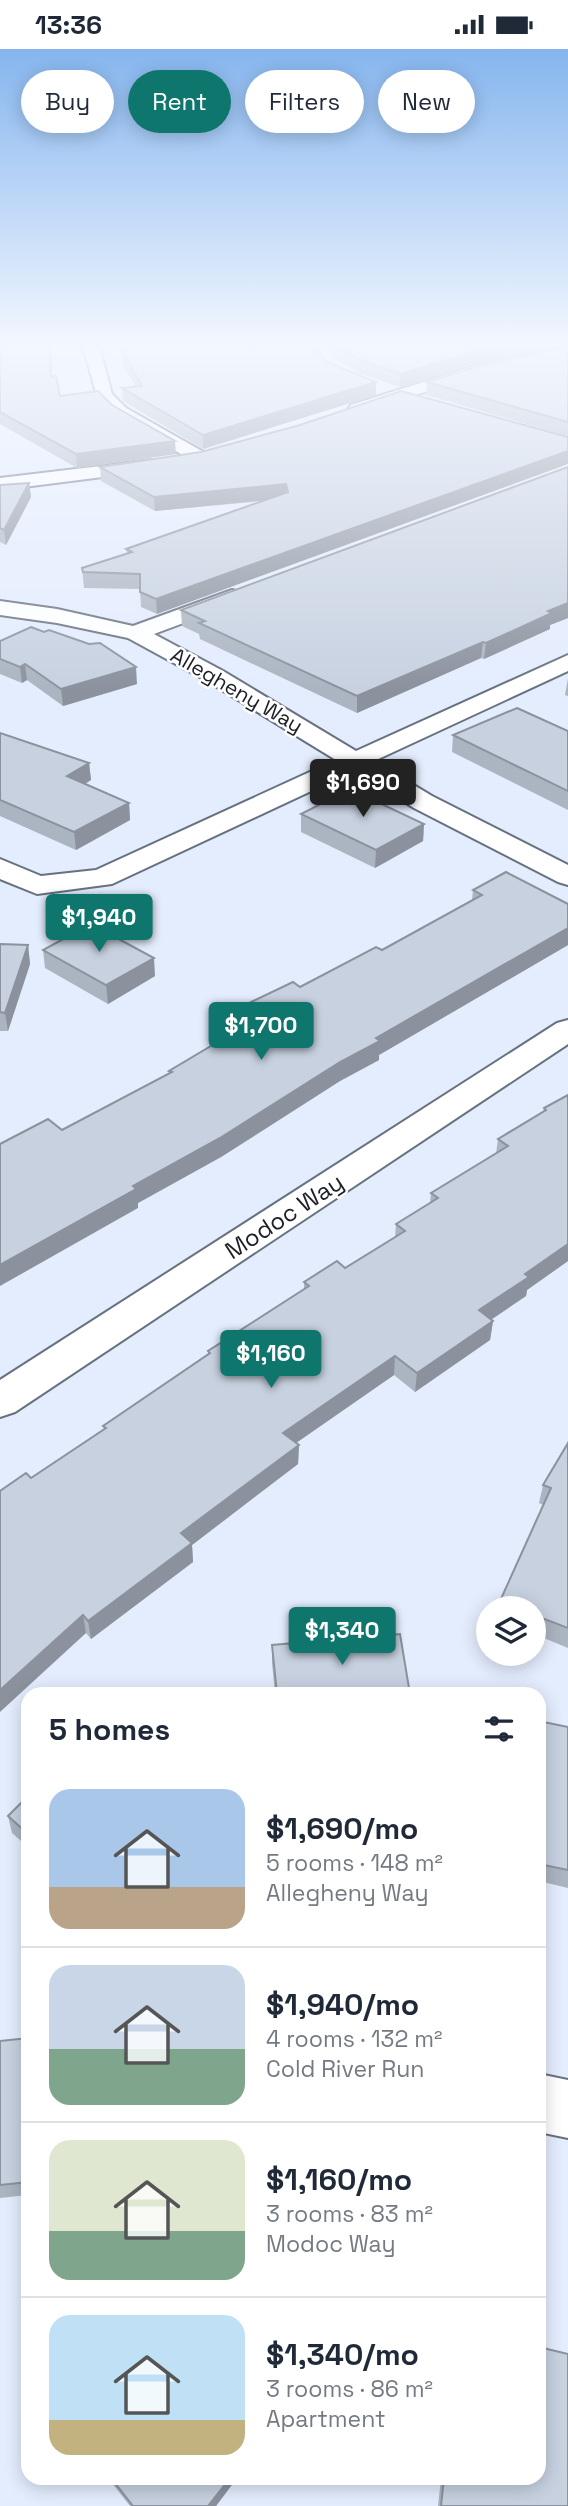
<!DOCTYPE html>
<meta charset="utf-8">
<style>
:root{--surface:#fff;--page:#f6f6f7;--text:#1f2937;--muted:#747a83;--line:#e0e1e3;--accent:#0f766e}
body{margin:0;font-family:"Space Grotesk",sans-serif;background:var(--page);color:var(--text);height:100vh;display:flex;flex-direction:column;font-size:26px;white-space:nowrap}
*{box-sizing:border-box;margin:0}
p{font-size:23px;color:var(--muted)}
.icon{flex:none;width:38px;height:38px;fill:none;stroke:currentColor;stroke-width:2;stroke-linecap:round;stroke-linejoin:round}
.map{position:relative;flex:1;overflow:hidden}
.sheet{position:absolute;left:21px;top:1638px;width:525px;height:798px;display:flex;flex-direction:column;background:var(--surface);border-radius:21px;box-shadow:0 4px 18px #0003}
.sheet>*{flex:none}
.guide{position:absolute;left:21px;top:21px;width:527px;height:63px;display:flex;gap:14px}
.fabs{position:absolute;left:476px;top:1547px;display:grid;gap:14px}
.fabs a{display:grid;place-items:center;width:70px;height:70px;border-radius:50%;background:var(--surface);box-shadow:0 4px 18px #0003;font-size:35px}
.price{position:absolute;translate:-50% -60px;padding:0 16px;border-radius:7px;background:var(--accent);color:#fff;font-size:23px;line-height:46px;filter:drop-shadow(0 2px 4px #0008)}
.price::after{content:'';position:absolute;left:50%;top:42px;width:21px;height:16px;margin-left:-10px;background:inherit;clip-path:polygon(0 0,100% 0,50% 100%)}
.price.on{background:#222;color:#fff}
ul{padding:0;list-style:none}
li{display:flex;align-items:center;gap:21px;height:175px;padding:0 28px}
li+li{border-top:2px solid var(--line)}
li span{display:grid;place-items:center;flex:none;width:196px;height:140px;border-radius:21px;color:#555}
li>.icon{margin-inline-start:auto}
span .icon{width:84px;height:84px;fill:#fffc;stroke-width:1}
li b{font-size:30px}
h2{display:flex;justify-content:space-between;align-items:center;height:84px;padding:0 28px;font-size:30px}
.pill{padding:0 24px;border-radius:32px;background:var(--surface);box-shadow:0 4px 18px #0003;font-size:24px;line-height:63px}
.pill.on{background:var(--accent);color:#fff}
.status{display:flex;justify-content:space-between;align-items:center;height:49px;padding:0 35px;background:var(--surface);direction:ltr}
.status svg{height:19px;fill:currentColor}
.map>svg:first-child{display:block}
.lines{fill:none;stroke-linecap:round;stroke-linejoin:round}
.minor-casing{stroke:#68717f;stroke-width:4}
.minor{fill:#fff;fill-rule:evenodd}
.wall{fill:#abb4c1}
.shaded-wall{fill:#8b929d}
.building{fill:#c7d1e0;stroke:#8b929d;stroke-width:2}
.labels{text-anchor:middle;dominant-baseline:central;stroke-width:5;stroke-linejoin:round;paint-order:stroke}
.far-street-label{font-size:21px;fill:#1c1f25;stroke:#fff}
.street-label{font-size:24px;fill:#1c1f25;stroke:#fff}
</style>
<div class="status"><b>13:36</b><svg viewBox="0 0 49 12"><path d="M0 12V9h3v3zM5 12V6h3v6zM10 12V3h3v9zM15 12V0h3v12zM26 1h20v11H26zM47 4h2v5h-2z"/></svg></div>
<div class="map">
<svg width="568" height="2457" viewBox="0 0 568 2457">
<rect width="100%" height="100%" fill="#e4edfe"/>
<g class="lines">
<g class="minor-casing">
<g id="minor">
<polygon points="83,297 99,297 112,345 126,359 207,405 210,409 207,413 195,413 114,367 98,351"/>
<polygon points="568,297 568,307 492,321 357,365 348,360 351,356 483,314"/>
<polygon points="151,411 160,417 158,421 0,441 0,429"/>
<polygon points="232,541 240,543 243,548 240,553 154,585 223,622 356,702 568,606 568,622 374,712 432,747 568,816 568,836 558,833 414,759 354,722 112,835 37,845 0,830 0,810 41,827 96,821 336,711 207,632 128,589 57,574 0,566 0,552 57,560 133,577"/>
<polygon points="568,971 568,995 15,1363 0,1368 0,1331 557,974"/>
<polygon points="539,2025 568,2031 568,2089 539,2083"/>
</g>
</g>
<use href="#minor" class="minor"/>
</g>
<g class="wall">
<polygon points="0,297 52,328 60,347 112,356 176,405 77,419 0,375"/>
<polygon points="120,297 312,297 327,313 376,333 376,346 203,400 123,352 122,339 136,338 123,316"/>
<polygon points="327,297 532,297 531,302 468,316 400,338 359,324 333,308"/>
<polygon points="568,299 568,387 426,346 427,333"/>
<polygon points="401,342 157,565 141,558 140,540 84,539 82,519 127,504 126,500 263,452 155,462 101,432 100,418 201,403 300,376"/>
<polygon points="568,418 568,569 550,576 550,580 484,610 481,609 357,664 200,590 199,585 182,577 181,561"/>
<polygon points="29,434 31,448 6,496 0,493 0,436"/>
<polygon points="0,592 137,635 63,657 27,631 22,634 0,625"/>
<polygon points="568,629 568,647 565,646"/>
<polygon points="568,682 568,761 452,703 453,686"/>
<polygon points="0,684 89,714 91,731 85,735 129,754 130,771 76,801 0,767"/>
<polygon points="301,765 424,775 423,792 375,819 301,783"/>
<polygon points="473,841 568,855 568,896 379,1006 379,1011 340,1032 221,1108 138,1154 138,1159 62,1081 170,1025 169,1022 232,985 229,982 228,964 300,938 382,901 472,851"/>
<polygon points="0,895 28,896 30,915 8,982 0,982"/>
<polygon points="43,901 155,927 108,955 45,919"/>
<polygon points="568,1046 568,1212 527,1241 526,1247 491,1270 493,1272 490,1291 415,1343 394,1326 296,1394 299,1396 298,1415 192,1496 193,1513 91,1590 86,1584 31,1429 104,1381 103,1377 208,1305 208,1302 304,1241 304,1233 345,1219 395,1188 396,1175 430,1154 431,1144 496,1105 498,1090 543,1063 544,1059"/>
<polygon points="568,1394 568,1599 534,1585 534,1559 498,1559 500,1552 543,1456 539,1454 543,1436"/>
<polygon points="272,1596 410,1645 275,1645 272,1614"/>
<polygon points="539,1672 568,1678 568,1839 539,1832"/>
<polygon points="28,1747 28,1798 12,1784 8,1767"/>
<polygon points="28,1989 28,2146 0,2149 0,1992"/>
<polygon points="108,2429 237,2429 216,2457 130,2457"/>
<polygon points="441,2429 539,2429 568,2457 438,2457"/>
</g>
<g class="shaded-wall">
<polygon points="499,297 532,297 531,302 468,316 400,338 401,325 469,304"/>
<polygon points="376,333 376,346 203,400 203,386"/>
<polygon points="175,392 176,405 77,419 76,405"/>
<polygon points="568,402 568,415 157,565 156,550"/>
<polygon points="29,434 31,448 6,496 4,481"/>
<polygon points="286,435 286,449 155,462 154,448"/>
<polygon points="568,554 568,569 550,576 550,580 484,610 486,594 548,562"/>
<polygon points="483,593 481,609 357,664 357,647"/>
<polygon points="25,615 27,631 22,634 20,618"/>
<polygon points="136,618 137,635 63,657 61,640"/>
<polygon points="89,714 91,731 69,744 67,727"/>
<polygon points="129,754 130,771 76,801 74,783"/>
<polygon points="424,775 423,792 375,819 376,801"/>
<polygon points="568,879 568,896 379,1006 379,1011 340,1032 221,1108 138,1154 138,1159 0,1237 0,1216 376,989"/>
<polygon points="28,896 30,915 8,982 5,964"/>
<polygon points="154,909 155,927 108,955 106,936"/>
<polygon points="568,1195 568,1212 527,1241 526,1247 476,1281 479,1261 525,1225"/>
<polygon points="493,1272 490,1291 415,1343 417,1324"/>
<polygon points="395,1307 394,1326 283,1403 283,1384"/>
<polygon points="299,1396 298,1415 192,1496 193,1513 91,1590 88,1572 181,1484"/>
<polygon points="83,1566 86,1584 0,1663 0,1641"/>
<polygon points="230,2429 237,2429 216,2457 208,2457"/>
</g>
<g class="building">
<polygon points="0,297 50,297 51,328 56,327 60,347 98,342 112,356 175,392 76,405 0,363"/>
<polygon points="122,297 312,297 327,313 376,333 203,386 122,339 142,337 123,304"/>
<polygon points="336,297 499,297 469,304 401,325 360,311"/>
<polygon points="565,298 568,299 568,373 427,333 482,316"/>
<polygon points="401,342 568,388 568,402 156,550 140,543 140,525 83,523 82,519 132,503 126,500 288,443 286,435 154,448 100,418 201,403 300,376"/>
<polygon points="568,418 568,554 548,562 552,564 486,594 483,593 357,647 199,574 205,572 181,561"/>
<polygon points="29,434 4,481 0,479 0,436"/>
<polygon points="31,578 44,583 49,581 89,595 100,594 136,618 61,640 25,615 20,618 0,610 0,592"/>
<polygon points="517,659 568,682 568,742 453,686"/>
<polygon points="0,684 89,714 67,727 129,754 74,783 0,751"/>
<polygon points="350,740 424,775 376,801 301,765"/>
<polygon points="506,823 568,855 568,879 376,989 380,992 340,1013 220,1089 133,1137 136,1140 0,1216 0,1095 48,1070 62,1081 172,1023 169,1022 246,976 228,964 293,933 300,938 376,898 382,901 482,846 473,841"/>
<polygon points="91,875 154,909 106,936 43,901"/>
<polygon points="0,895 28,896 5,964 0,963"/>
<polygon points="568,1046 568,1195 525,1225 529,1228 479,1261 493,1272 417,1324 395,1307 283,1384 299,1396 181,1484 192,1494 88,1572 83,1566 0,1641 0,1442 26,1424 31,1429 106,1379 103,1377 210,1304 208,1302 309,1237 304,1233 337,1212 345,1219 405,1182 396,1175 438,1149 431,1144 508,1097 498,1090 546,1061 544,1059"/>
<polygon points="568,1394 568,1579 534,1566 534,1559 517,1559 500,1552 551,1439 543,1436"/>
<polygon points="400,1585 410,1645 277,1645 272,1596"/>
<polygon points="539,1672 568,1678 568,1821 539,1815"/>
<polygon points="28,1747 28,1785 8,1767"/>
<polygon points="28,1989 28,2133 0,2136 0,1992"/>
<polygon points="539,2298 568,2305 568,2457 441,2457 444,2429 539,2429"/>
<polygon points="111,2429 230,2429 208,2457 133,2457"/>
</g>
<linearGradient id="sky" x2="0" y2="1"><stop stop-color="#85b5ee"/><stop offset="0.46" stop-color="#f3f7ff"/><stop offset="1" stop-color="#f3f7ff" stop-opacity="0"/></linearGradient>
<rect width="568" height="641" fill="url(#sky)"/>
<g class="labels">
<g class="far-street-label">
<text transform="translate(237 641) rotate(30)">Allegheny Way</text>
</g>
<g class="street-label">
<text transform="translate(284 1167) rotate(-33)">Modoc Way</text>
</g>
</g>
</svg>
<div class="fabs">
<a><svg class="icon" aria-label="layers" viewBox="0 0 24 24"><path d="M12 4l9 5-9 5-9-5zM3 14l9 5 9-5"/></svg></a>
</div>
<b class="price on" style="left:363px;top:770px">$1,690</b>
<b class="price" style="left:99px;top:905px">$1,940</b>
<b class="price" style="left:261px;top:1013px">$1,700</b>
<b class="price" style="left:271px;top:1341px">$1,160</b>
<b class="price" style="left:342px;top:1618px">$1,340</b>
<div class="guide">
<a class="pill">Buy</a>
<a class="pill on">Rent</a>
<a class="pill">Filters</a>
<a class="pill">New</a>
</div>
<section class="sheet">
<h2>5 homes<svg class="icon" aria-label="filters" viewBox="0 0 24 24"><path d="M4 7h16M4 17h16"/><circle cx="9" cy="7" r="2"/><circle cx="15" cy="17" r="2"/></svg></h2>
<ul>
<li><span style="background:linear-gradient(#a9c7e8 70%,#b9a48a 0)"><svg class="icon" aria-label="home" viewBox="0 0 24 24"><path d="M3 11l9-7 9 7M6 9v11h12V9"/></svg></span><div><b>$1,690/mo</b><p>5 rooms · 148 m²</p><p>Allegheny Way</p></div></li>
<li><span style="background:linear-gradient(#c9d6e8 60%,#7fa58c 0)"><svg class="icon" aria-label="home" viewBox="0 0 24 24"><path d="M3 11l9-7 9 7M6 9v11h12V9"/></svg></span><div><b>$1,940/mo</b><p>4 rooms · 132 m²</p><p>Cold River Run</p></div></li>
<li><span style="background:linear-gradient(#dfe7d0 65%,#7fa58c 0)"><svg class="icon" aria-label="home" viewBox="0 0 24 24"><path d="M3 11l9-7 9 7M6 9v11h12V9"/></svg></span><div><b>$1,160/mo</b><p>3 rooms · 83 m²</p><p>Modoc Way</p></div></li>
<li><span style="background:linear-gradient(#bfe0f5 75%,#c2b280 0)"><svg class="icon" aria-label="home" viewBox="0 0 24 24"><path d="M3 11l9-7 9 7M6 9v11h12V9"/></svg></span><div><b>$1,340/mo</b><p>3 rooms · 86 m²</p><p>Apartment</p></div></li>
</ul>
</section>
</div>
